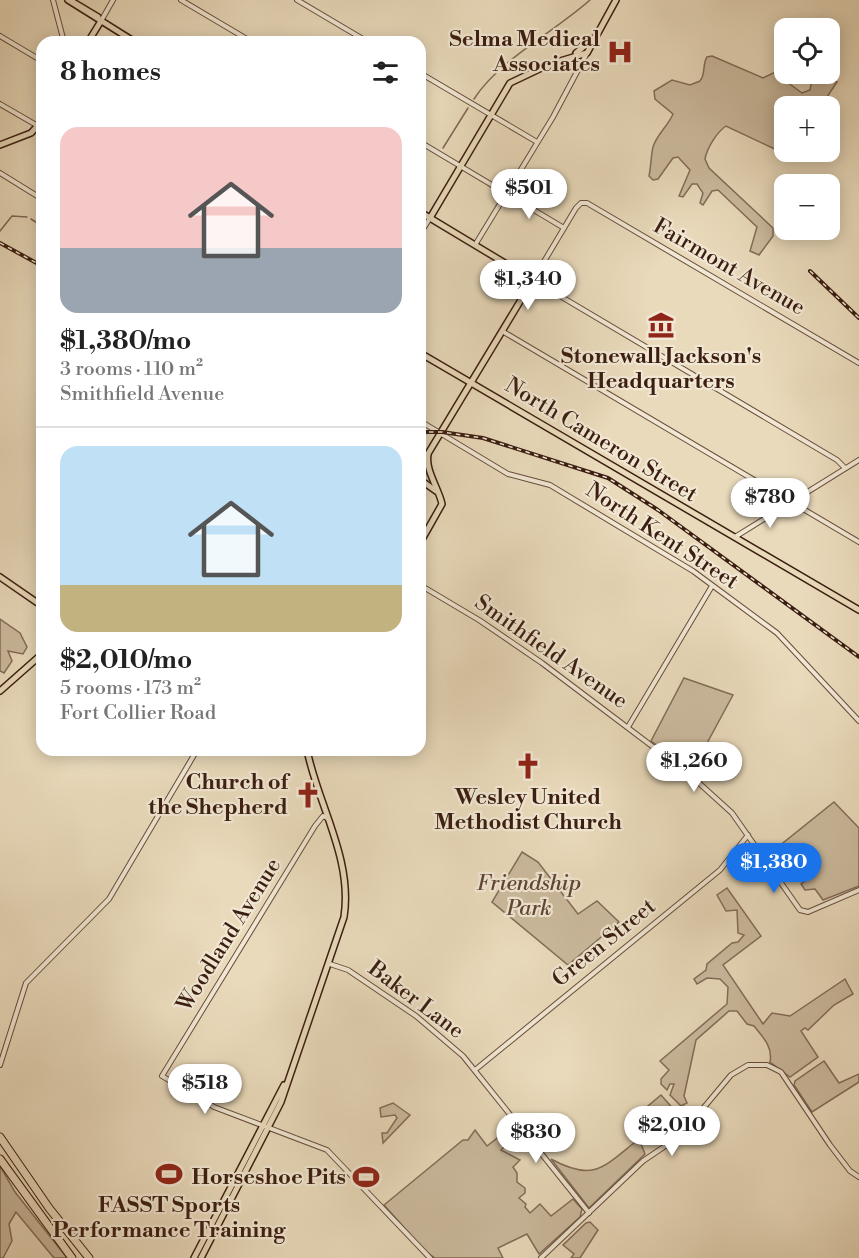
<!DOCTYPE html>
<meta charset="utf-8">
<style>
:root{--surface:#fff;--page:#f6f6f6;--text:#222;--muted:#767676;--line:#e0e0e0;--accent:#1a73e8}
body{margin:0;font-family:"Libre Bodoni",serif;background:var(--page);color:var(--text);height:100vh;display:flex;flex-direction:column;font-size:22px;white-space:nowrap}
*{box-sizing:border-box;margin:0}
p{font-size:20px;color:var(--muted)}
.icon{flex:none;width:33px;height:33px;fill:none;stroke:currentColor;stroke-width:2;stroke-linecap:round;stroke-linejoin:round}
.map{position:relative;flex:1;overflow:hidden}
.side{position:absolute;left:36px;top:36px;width:390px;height:720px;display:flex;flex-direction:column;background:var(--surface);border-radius:18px;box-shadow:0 3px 15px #0003}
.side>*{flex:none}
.controls{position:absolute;left:774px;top:18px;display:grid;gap:12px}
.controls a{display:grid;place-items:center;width:66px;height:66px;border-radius:12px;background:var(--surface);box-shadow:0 3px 15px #0003;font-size:30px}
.price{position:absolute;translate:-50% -51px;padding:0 14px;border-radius:21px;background:#fff;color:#222;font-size:20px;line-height:39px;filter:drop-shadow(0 2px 3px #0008)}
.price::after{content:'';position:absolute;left:50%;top:36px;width:18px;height:14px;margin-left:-9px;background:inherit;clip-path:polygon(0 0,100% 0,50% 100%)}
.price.selected{background:var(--accent);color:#fff}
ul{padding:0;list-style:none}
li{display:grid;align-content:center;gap:12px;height:318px;padding:0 24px}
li+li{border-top:2px solid var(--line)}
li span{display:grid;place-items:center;height:186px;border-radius:18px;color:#555}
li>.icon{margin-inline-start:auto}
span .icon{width:108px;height:108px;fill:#fffc;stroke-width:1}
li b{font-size:26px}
h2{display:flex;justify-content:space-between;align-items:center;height:72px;padding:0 24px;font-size:26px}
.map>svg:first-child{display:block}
.green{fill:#cbba9e;stroke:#836c58;stroke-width:1.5}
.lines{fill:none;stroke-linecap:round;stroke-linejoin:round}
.stream{stroke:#806854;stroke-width:1.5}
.minor-casing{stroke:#664d3c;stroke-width:6}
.major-casing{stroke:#3b1e11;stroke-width:8}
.highway-casing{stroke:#3b1e11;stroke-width:9}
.minor{stroke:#f1e7d3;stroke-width:4}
.major{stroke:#e9dabb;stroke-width:5}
.highway{stroke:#e9dabb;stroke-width:7}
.rail-casing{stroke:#3b1e11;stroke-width:4}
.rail{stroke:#f1e7d3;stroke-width:1.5;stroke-dasharray:4.5;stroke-linecap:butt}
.labels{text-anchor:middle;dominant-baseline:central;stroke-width:4.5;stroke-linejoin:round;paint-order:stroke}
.poi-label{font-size:22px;font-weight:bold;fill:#3b1e11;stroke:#f1e7d3;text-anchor:end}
.street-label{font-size:22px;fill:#3b1e11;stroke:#f1e7d3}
.park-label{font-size:22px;font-style:italic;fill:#5f4534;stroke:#f1e7d3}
</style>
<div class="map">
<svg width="859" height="1258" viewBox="0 0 859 1258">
<rect width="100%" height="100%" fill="#e9dabb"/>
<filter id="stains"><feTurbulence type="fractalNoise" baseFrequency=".00333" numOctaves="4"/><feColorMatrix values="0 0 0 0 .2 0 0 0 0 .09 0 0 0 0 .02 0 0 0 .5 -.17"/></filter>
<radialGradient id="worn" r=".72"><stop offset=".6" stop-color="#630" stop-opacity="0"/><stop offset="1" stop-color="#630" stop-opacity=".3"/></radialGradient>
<g class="green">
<path d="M712 56 763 78 784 68V74H788L787 82 802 93 810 90 812 79 806 74H824L837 82 821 106H784V152L789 153 781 152 726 126C717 132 707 148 705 159L709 168 773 228V236L759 255 750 251 757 227 718 190 712 191 703 205 700 203 703 193 697 184H692L683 197 679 196 690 170 678 157 673 158 658 179 653 180 649 176C651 167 651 155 653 147 657 134 668 126 673 114L655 99 654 91 672 80 690 85 700 81C706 74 702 65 707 57Z"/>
<polygon points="0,619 20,633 27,647 23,654 8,651 12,661 4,673 0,671"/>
<polygon points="684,678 733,695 692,771 651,741"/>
<polygon points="834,802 859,828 859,886 823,900 815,889 805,890 801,884 810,877 803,867 799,868 783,843"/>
<polygon points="522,852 538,862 578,914 597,901 619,922 568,965 492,902"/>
<path d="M727 888 761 936 723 965 763 1024 772 1013 790 1016 845 979 853 994 834 1005 808 1030 805 1028 801 1031 818 1057 790 1077 770 1062C773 1047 763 1037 754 1026L747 1024 737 1011H729L696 1040 684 1096 687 1103 681 1106 670 1095 674 1084H670L667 1090 661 1084V1079L669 1070 660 1061 727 1004 728 987 720 979 707 978 697 984 694 979 706 970 707 964 732 943 738 942 744 935 738 933 737 910 726 911 717 895Z"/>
<polygon points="824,1061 839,1083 859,1074 859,1082 812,1112 794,1085 795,1081"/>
<polygon points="661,1095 683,1120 682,1130 677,1133 663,1127 648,1106"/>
<polygon points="393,1103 410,1115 383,1143 382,1133 387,1133 397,1118 395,1115 381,1117 380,1108"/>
<polygon points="475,1130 487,1146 500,1136 505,1146 501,1150 520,1160 513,1167 517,1173 517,1182 525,1188 525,1193 519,1198 526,1204 525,1207 530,1213 540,1204 551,1216 573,1199 582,1209 580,1217 539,1254 527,1234 498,1248 503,1258 435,1258 425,1251 384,1205 463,1140 468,1140"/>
<path d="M639 1139 645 1154 589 1208 551 1159C595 1183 604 1166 639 1139Z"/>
<polygon points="0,1166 15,1192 67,1258 54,1258 16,1212 9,1224 12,1241 3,1258 0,1258"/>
<polygon points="590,1222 598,1230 580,1258 571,1258 574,1254 563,1245 586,1223"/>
</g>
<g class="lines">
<g class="stream">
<path d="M474 99C500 59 553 33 590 0"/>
<polyline points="443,148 468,108"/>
<polyline points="31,219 42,226"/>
<polyline points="0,231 12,216 27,217"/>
</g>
<g class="minor-casing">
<g id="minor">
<polyline points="53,0 64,42"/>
<polyline points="181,0 252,42"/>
<polyline points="297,0 368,42"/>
<polyline points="101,21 113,0"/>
<polyline points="0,36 42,61"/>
<polyline points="420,73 537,142"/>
<polyline points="0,104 38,126"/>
<polyline points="420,142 564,228"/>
<polyline points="0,173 42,199"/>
<polyline points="420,234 430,218"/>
<polyline points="475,245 553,117 587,53"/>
<polyline points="502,331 859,542"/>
<polyline points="420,421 508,474 550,485 693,571 777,633 859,721"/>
<polyline points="845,468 837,460 533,280 576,208 581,203 587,203 859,363"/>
<polyline points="735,537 859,460"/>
<polyline points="420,585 479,620 542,663 689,774 732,813 800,910 808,912 859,890"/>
<polyline points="628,727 712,586"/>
<polyline points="327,818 323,816 315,826 162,1076 214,1107 327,1150 430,1258"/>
<polyline points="330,964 348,970 416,1016 463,1056 589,1213"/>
<polyline points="0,1065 26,983 109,899 197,750"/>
<polyline points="475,1070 720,870 748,835"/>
<polyline points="541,1258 643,1161 680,1136 731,1075 748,1065 767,1065 781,1072 830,1145 850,1171 859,1177"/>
</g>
</g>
<g class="major-casing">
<g id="major">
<polyline points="68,0 135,42"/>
<polyline points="73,2 98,17"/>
<polyline points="88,42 101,21"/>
<polyline points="576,53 594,38"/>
<polyline points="0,145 31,133 42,121"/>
<polyline points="420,212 533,280 423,462 422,481 436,491"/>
<polyline points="430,218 510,83 550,64 587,53 616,0"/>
<polyline points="420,353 859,610"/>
<path d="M420 543 442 504C439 489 425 470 428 455"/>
<polyline points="0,577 42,606"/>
<polyline points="0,691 42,654"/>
<polyline points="194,1258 284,1085"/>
<path d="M201 1258 281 1102 344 917C353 859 318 805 307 750"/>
</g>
</g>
<g class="highway-casing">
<g id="highway">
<polyline points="0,1137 49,1208 89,1258"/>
<polyline points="0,1159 72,1258"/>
</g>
</g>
<use href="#minor" class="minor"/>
<use href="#major" class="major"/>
<use href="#highway" class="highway"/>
<g class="rail-casing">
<g id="rail">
<polyline points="0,243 42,266"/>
<polyline points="810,271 859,318"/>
<polyline points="420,432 442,432 483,438 608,478 658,510 859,657"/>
</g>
</g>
<use href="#rail" class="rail"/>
</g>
<defs>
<g id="hospital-bare" transform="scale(2.07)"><path d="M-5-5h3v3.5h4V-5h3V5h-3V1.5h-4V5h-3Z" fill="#8f2418" stroke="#f1e7d3" stroke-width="2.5" paint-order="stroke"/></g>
<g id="museum-bare" transform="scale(2.07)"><path d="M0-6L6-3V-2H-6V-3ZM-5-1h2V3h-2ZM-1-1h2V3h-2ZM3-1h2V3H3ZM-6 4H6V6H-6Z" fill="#8f2418" stroke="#f1e7d3" stroke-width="2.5" paint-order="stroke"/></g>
<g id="church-bare" transform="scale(2.07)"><path d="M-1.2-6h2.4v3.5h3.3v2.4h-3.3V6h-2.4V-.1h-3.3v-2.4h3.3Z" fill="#8f2418" stroke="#f1e7d3" stroke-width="2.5" paint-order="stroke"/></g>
<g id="stadium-bare" transform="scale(2.07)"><path d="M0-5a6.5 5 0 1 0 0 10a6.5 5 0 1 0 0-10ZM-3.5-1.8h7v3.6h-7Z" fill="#8f2418" stroke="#f1e7d3" stroke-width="2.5" paint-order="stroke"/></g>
</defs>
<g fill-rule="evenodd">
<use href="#hospital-bare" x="620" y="52"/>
<use href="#museum-bare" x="661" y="325"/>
<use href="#church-bare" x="528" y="766"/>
<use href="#church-bare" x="308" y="795"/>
<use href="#stadium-bare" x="169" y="1174"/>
<use href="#stadium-bare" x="366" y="1177"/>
</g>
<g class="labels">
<g class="poi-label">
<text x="600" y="39">Selma Medical<tspan x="600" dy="25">Associates</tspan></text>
<text x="661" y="356" text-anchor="middle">Stonewall Jackson's<tspan x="661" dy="25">Headquarters</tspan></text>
<text x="288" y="782">Church of<tspan x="288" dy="25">the Shepherd</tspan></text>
<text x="528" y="797" text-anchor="middle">Wesley United<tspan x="528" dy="25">Methodist Church</tspan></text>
<text x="346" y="1177">Horseshoe Pits</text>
<text x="169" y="1205" text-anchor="middle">FASST Sports<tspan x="169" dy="25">Performance Training</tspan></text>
</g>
<g class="street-label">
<text transform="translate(729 267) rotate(30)">Fairmont Avenue</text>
<text transform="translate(601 440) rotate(31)">North Cameron Street</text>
<text transform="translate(662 536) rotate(33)">North Kent Street</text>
<text transform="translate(551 652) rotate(35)">Smithfield Avenue</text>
<text transform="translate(229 935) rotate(-58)">Woodland Avenue</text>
<text transform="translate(604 943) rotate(-39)">Green Street</text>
<text transform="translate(416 1000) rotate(37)">Baker Lane</text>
</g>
<g class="park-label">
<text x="529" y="883">Friendship<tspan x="529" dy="25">Park</tspan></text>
</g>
</g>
<rect width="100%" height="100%" filter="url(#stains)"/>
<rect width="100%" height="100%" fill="url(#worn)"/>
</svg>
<div class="controls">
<a><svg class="icon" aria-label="locate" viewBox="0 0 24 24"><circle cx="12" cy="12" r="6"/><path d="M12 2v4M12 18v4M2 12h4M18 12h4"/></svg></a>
<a>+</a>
<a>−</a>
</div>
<b class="price" style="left:529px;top:220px">$501</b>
<b class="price" style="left:528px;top:311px">$1,340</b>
<b class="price" style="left:770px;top:529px">$780</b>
<b class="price" style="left:694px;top:793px">$1,260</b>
<b class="price selected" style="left:774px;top:894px">$1,380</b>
<b class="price" style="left:205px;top:1115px">$518</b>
<b class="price" style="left:672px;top:1157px">$2,010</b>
<b class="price" style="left:536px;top:1164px">$830</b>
<section class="side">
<h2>8 homes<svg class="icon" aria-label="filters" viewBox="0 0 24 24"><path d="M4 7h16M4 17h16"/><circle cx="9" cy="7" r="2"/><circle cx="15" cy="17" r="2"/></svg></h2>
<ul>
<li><span style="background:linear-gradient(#f6c9c9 65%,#9aa5b1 0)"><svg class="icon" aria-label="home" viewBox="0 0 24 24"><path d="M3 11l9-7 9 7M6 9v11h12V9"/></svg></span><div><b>$1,380/mo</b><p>3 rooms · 110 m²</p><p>Smithfield Avenue</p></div></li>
<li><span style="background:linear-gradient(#bfe0f5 75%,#c2b280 0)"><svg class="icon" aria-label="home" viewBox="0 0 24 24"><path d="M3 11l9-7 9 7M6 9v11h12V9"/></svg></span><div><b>$2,010/mo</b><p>5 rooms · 173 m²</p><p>Fort Collier Road</p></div></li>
</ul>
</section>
</div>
